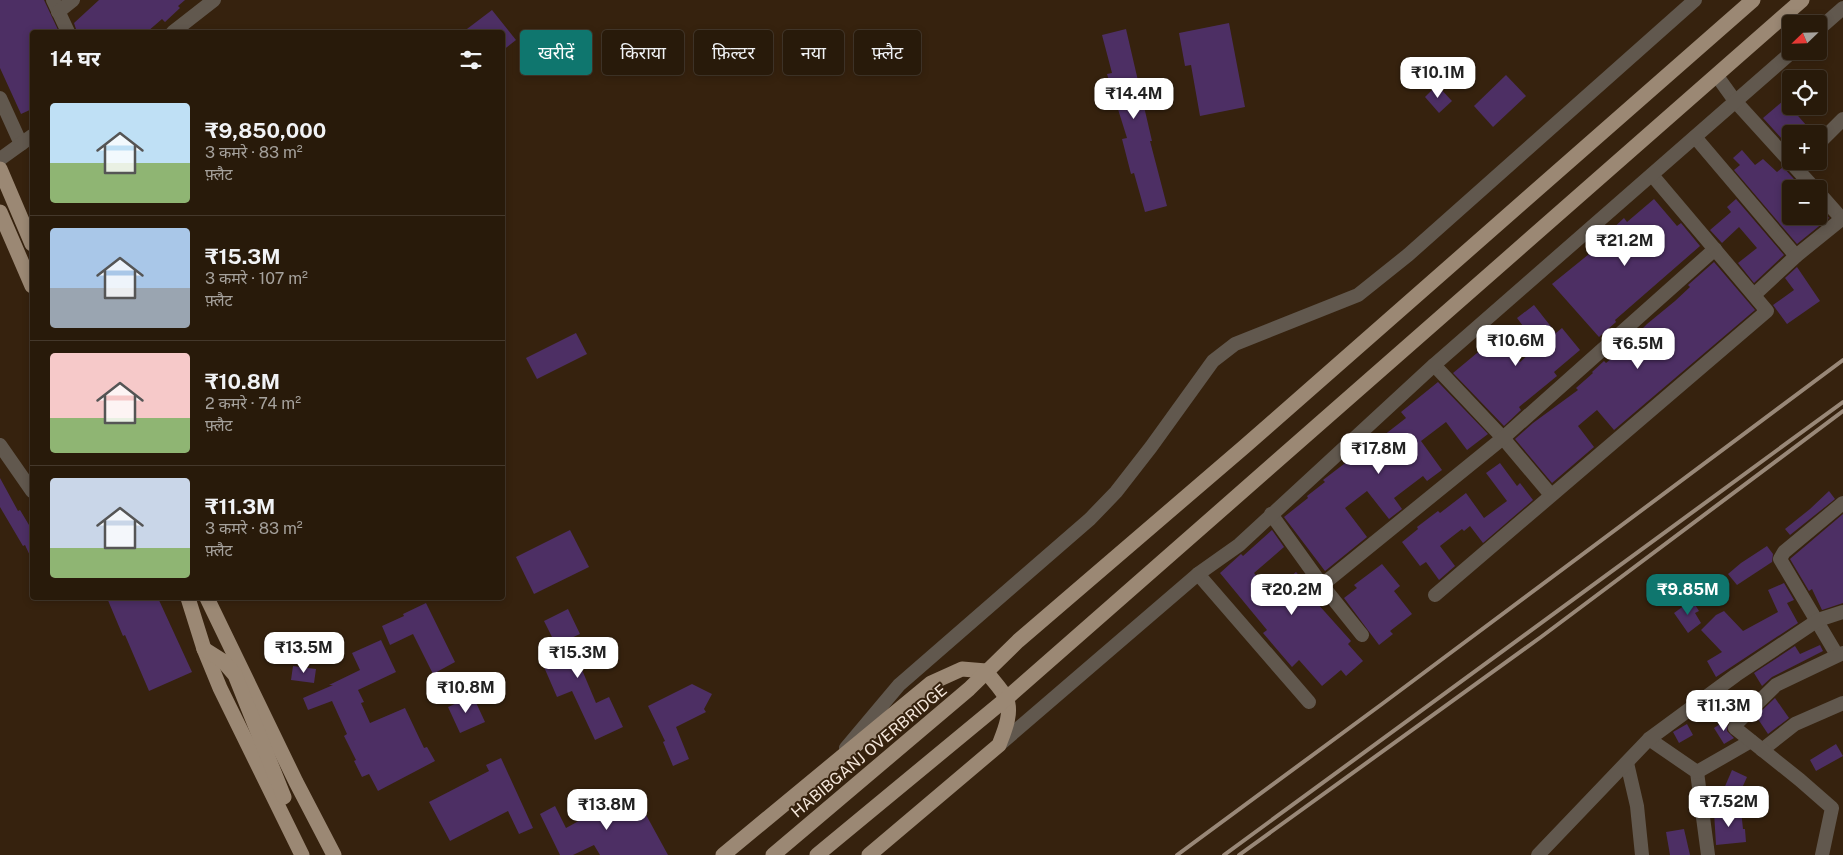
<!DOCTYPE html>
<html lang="hi">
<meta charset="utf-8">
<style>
:root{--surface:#281a0a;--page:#302313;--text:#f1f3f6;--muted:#a5a19c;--line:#44382b;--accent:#0f766e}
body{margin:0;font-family:"Public Sans","Noto Sans Devanagari",sans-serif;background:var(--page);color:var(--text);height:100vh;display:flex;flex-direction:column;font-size:19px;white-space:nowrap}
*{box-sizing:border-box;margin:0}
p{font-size:16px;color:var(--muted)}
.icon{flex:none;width:28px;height:28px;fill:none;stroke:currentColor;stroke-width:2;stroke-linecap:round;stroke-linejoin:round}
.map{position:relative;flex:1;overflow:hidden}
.drawer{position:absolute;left:30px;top:30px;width:475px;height:570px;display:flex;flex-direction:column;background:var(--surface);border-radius:5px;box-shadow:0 2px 8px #0003,0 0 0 1px var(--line)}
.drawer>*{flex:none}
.banner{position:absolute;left:520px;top:30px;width:475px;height:45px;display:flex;gap:10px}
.needle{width:32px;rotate:247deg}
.tools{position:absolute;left:1782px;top:15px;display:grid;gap:10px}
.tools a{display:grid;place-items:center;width:45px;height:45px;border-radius:5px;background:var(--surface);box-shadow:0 2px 8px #0003,0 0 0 1px var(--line);font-size:25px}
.price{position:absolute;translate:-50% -42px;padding:0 11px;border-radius:10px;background:#fff;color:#222;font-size:16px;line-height:32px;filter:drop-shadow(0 1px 2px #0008)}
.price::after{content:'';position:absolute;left:50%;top:30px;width:15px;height:11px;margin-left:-8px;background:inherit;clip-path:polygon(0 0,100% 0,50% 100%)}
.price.current{background:var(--accent);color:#fff}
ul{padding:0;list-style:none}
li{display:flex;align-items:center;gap:15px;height:125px;padding:0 20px}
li+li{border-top:1px solid var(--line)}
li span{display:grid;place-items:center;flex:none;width:140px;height:100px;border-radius:5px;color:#555}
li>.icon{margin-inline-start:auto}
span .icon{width:60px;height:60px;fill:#fffc;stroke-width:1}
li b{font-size:21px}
h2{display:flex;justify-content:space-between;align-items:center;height:60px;padding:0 20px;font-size:21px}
.pill{padding:0 18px;border-radius:5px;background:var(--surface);box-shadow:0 2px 8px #0003,0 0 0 1px var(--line);font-size:18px;line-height:45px}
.pill.current{background:var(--accent);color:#fff}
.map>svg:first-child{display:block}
.building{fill:#4d2f64}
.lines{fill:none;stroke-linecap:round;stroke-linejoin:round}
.minor{stroke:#61584e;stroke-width:14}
.major{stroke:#9b8874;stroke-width:15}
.rail{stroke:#998878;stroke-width:4}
.labels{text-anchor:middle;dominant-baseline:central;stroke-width:4;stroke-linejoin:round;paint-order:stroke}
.street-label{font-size:16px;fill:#f4e6da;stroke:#36220e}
</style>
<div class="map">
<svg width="1843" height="855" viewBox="0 0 1843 855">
<rect width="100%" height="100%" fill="#36220e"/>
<g class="building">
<polygon points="0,0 44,0 59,32 32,32 32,109 21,114 0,68"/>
<polygon points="99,0 185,0 178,6 180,8 165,22 162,19 147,32 77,32 74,23"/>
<polygon points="492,10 516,40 502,51 502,32 463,32"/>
<polygon points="1229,23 1245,107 1200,116 1191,65 1185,66 1179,33"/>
<polygon points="1126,29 1152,141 1150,141 1167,206 1145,212 1134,173 1131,174 1122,139 1127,138 1107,74 1112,73 1102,35"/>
<polygon points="1506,75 1526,96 1493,127 1474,106"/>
<polygon points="1437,85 1452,101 1439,113 1425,97"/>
<polygon points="1784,100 1814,134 1791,134 1791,149 1763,118"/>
<polygon points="1742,150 1755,165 1763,159 1777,172 1783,167 1803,189 1791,189 1791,216 1819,216 1819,206 1829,218 1797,244 1734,170 1740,165 1733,158"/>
<polygon points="1654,199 1677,226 1681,223 1700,246 1615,320 1616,322 1599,337 1552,284 1594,250 1593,249 1609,235 1608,233 1624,218 1627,222"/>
<polygon points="1736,199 1784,255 1754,283 1738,263 1757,248 1739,227 1722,243 1710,230 1731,212 1727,207"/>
<polygon points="1714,262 1755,310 1614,430 1597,410 1578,426 1594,447 1552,483 1515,439 1533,423 1578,390 1576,388 1593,373 1592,372 1604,361 1606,363 1640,336 1638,333 1647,324 1675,301 1690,287 1688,285"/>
<polygon points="1797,267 1820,301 1787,324 1773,305 1794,290 1785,278"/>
<polygon points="1534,305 1556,333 1562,328 1580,350 1554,372 1557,376 1519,407 1521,410 1504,426 1453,373 1483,348 1481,345 1498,332 1520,362 1538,346 1517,318"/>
<polygon points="576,333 587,354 537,379 526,358"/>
<polygon points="1438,382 1488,434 1467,450 1446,422 1421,441 1442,470 1427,481 1423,476 1394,498 1402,509 1389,519 1367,491 1345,508 1367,537 1325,571 1284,517 1308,498 1307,496 1325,482 1323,480 1357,454 1354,450 1366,440 1370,446 1406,418 1401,412"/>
<polygon points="1500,463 1517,486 1520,483 1533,500 1483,543 1470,526 1464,531 1462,529 1440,546 1455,566 1439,580 1426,562 1420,566 1402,542 1418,529 1417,527 1438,511 1440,513 1466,493 1484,518 1507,501 1486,473"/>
<polygon points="0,478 18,511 20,510 32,530 32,560 25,545 23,546 0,507"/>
<polygon points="1829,491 1835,499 1790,535 1785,529 1810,509"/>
<polygon points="1843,514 1843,603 1822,610 1812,589 1809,591 1790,559"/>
<polygon points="570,530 589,567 534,594 516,557"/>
<polygon points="1272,530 1284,547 1254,573 1271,593 1296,572 1312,590 1308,593 1351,641 1348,644 1363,661 1346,676 1341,670 1322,686 1299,660 1292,667 1263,633 1267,630 1220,573 1241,554 1243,556"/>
<polygon points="1767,546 1773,554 1772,562 1737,585 1728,574 1741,563"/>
<polygon points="1382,564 1400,586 1394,591 1412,614 1390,631 1393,634 1379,645 1344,598 1357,588 1354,585"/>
<polygon points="1784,583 1794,600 1787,603 1798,623 1716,677 1707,661 1722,652 1701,630 1716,615 1724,611 1743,631 1778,612 1768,590"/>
<polygon points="107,598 158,598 192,672 149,691 125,635 123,636"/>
<polygon points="1692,600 1699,611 1695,613 1701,623 1688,633 1674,613"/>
<polygon points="426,603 455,662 433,674 413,634 390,645 382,626 404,616 403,614"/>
<polygon points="568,609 580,634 569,639 596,703 609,697 623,727 595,740 572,691 557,697 544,667 563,659 544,621"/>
<polygon points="381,640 396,672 358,690 364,702 361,703 370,723 405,708 424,748 427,747 435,761 378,791 369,774 362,777 354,761 356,760 344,736 347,734 332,701 308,710 303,698 333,685 329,685 360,670 352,653"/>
<polygon points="1820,645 1823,651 1772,677 1762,686 1754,673 1795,646 1800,654"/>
<polygon points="293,666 316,669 314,683 291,680"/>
<polygon points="692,684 712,694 704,709 706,712 676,727 689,759 673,766 663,742 665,741 648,706"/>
<polygon points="473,696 485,722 460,733 448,707"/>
<polygon points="1775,698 1789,718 1768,734 1756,716"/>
<polygon points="1726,720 1728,722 1727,731 1734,738 1724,744 1714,728"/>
<polygon points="1687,724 1693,735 1679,743 1673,732"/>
<polygon points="1836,744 1843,756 1816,771 1810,760"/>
<polygon points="501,758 533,828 519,834 508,811 450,841 429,802 489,771 486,765"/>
<polygon points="1732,770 1747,777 1738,797 1723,791"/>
<polygon points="633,791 668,855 600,855 594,845 573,855 560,855 540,814 555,806 566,828"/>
<polygon points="1741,810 1743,829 1745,829 1746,842 1716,845 1714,812"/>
<polygon points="1684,829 1690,855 1670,855 1666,832"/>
</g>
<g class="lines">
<g class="minor">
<polyline points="53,0 68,32"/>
<polyline points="58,12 73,0"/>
<polyline points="1819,29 1843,8"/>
<polyline points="173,32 214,0"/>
<polyline points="1717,76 1735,101 1815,189"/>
<polyline points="0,98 21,144"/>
<polyline points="1695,137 1796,256"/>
<polyline points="1819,143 1843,119"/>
<polyline points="0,159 32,136"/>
<polyline points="1819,193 1842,219"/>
<polyline points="1754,295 1796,256 1843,218"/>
<polyline points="1434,365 1503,438 1551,495"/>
<polyline points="0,445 32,491"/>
<polyline points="1271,514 1322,585 1362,635"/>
<polyline points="1198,574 1309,702"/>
<polyline points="1322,585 1503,438 1715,249"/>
<polyline points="1435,595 1767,311 1652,175"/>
<polyline points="1837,655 1780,559 1784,552 1843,503"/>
<polyline points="1649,739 1697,772 1708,855"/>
<polyline points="999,745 1198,574 1239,545 1434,365 1793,51"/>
<polyline points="846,748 899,685 1090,519 1116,492 1151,447 1213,361 1235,344 1358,295 1408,255 1695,0"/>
<polyline points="1762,750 1795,724 1843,703"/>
<polyline points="1627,763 1637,806 1642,855"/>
<polyline points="1697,772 1751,741"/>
<polyline points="1538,855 1649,739 1736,675 1818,620 1843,612"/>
<polyline points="1822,855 1832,808 1800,780 1735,728 1738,722 1776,685 1843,653"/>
</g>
<g class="major">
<polyline points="0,169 32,244"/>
<polyline points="0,212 32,286"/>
<polyline points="188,598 204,649 220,688 302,855"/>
<polyline points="207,598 296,782 334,855"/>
<polyline points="204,649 223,661 235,675 284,797"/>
<path d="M723 855 931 683 962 669 986 671C992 680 1001 688 1006 698 1013 712 1004 732 999 745L869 855"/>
<polyline points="773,855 969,689 1018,641 1244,447 1753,0"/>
<polyline points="817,855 1007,698 1802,0"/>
</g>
<g class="rail">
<polyline points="1177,855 1382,704 1843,360"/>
<polyline points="1224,855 1843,402"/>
<polyline points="1239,855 1541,637 1843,411"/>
</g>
</g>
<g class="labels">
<g class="street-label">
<text transform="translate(869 751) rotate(-40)">HABIBGANJ OVERBRIDGE</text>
</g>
</g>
</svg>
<div class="tools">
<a><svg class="needle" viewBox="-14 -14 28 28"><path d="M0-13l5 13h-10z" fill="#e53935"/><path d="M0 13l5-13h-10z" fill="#a5a19c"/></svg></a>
<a><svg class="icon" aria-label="locate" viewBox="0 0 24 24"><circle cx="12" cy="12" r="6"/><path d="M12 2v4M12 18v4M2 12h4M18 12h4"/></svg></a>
<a>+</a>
<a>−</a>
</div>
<b class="price" style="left:1438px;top:99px">₹10.1M</b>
<b class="price" style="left:1134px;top:120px">₹14.4M</b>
<b class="price" style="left:1625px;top:267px">₹21.2M</b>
<b class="price" style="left:1516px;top:367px">₹10.6M</b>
<b class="price" style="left:1638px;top:370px">₹6.5M</b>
<b class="price" style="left:1379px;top:475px">₹17.8M</b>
<b class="price" style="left:1292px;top:616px">₹20.2M</b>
<b class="price current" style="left:1688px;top:616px">₹9.85M</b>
<b class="price" style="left:304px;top:674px">₹13.5M</b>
<b class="price" style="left:578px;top:679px">₹15.3M</b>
<b class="price" style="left:466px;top:714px">₹10.8M</b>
<b class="price" style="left:1724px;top:732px">₹11.3M</b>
<b class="price" style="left:1729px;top:828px">₹7.52M</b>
<b class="price" style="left:607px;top:831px">₹13.8M</b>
<div class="banner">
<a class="pill current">खरीदें</a>
<a class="pill">किराया</a>
<a class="pill">फ़िल्टर</a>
<a class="pill">नया</a>
<a class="pill">फ़्लैट</a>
</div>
<section class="drawer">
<h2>14 घर<svg class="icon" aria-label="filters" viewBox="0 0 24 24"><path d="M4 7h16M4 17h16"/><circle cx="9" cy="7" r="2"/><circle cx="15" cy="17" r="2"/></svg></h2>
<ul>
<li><span style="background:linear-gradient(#bfe0f5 60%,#8fb573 0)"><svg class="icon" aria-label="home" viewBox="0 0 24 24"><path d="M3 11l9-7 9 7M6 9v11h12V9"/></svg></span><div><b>₹9,850,000</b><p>3 कमरे · 83 m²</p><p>फ़्लैट</p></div></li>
<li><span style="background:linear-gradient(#a9c7e8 60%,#9aa5b1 0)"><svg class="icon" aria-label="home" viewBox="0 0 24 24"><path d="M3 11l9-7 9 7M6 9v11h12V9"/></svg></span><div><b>₹15.3M</b><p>3 कमरे · 107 m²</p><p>फ़्लैट</p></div></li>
<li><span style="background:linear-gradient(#f6c9c9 65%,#8fb573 0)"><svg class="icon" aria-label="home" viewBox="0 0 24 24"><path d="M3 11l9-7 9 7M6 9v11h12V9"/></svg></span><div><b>₹10.8M</b><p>2 कमरे · 74 m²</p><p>फ़्लैट</p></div></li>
<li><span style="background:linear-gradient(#c9d6e8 70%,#8fb573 0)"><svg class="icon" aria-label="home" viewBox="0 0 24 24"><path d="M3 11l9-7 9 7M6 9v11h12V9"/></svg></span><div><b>₹11.3M</b><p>3 कमरे · 83 m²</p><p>फ़्लैट</p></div></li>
</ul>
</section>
</div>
